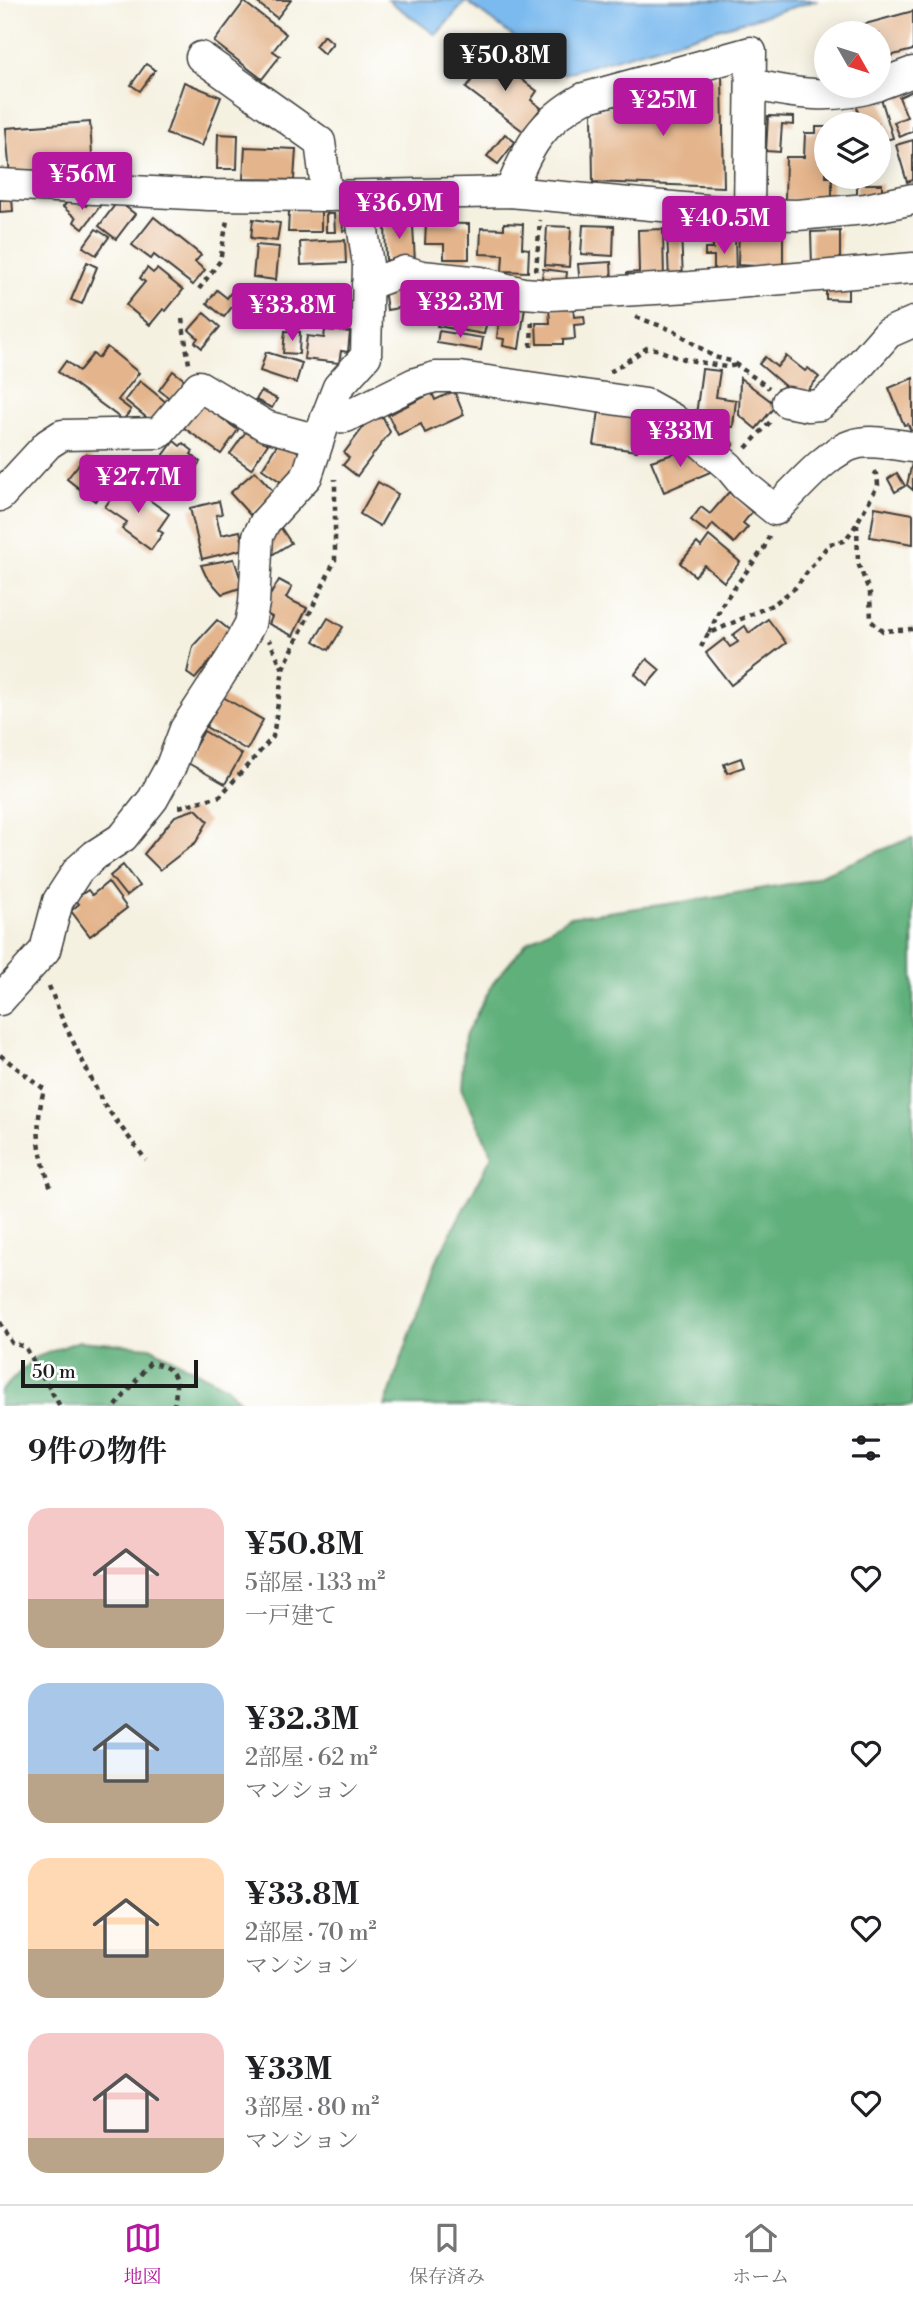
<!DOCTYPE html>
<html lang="ja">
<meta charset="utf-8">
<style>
:root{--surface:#fff;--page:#f6f6f6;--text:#202124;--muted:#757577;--line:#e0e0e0;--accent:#b5179e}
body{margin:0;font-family:"Libre Bodoni","Noto Serif JP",serif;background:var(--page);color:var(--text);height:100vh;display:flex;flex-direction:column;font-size:26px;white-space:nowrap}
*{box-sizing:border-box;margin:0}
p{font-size:23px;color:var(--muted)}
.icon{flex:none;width:38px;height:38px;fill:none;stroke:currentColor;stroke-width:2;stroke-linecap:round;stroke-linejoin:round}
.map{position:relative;height:1406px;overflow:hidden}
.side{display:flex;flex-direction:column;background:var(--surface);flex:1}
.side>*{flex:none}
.needle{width:46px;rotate:129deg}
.fabs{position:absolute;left:814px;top:21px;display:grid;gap:14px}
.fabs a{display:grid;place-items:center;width:77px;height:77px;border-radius:50%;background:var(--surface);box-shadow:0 4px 18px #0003;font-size:35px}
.scale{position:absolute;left:21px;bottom:18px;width:177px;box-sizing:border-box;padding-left:7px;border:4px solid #1c1c1c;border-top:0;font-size:19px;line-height:24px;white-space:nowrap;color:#1c1c1c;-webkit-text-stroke:5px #fff;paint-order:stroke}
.price{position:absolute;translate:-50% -60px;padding:0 16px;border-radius:7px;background:var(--accent);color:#fff;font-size:23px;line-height:46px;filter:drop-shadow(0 2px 4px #0008)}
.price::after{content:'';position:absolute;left:50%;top:42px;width:21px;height:16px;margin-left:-10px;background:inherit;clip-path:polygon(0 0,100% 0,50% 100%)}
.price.selected{background:#222;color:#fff}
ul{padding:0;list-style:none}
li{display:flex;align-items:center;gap:21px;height:175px;padding:0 28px}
li span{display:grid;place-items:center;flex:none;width:196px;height:140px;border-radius:21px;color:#555}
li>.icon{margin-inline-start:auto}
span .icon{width:84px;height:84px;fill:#fffc;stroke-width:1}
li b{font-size:30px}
h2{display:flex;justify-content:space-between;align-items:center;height:84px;padding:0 28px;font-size:30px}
.menu{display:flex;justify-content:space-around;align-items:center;height:98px;border-top:2px solid var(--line);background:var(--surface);font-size:19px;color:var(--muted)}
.menu a{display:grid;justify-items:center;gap:4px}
.menu .selected{color:var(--accent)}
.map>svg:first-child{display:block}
.forest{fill:#60b07c;stroke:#3e664c;stroke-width:2}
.water{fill:#7abaee;stroke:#4b6b85;stroke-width:2}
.building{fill:#e4b58c}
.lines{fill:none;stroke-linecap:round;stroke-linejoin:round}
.minor-casing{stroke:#3d3c3a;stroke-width:33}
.path{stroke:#3d3c3a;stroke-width:4.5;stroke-dasharray:5 5;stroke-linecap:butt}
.minor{stroke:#fff;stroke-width:30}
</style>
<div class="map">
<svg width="913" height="1406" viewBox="0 0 913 1406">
<rect width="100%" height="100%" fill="#fff"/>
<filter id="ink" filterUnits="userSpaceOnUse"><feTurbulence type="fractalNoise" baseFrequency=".0143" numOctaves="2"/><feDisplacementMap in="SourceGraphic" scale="14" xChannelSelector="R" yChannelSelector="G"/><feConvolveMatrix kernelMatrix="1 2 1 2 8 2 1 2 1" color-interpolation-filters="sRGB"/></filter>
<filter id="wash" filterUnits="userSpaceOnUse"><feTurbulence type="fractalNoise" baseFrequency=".00686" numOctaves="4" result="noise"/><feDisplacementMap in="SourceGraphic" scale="28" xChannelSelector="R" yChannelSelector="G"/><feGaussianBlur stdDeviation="1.57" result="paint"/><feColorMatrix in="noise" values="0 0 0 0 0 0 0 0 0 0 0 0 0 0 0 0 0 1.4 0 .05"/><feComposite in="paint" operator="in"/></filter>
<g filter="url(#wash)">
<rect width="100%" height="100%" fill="#f5f1e1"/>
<g class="forest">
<polygon points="911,838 913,839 913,1406 385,1406 435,1263 492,1155 461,1087 465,1036 493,983 527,942 570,917 682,902 806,881"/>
<polygon points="79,1341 150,1347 225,1386 245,1406 0,1406 0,1392 34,1358"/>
</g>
<polygon class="water" points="388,0 818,0 563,74 466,1 436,35"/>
<g id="blocks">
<g class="building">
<polygon points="254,0 291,0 277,18"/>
<polygon points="244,2 286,34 273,51 280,56 262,79 214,42"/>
<polygon points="913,11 913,50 878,59 878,33 832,33"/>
<polygon points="324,35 333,43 324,54 315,46"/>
<polygon points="490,56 537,91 531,100 541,108 523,131 466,88"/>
<polygon points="146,64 155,70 140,91 131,85"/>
<polygon points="722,75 724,187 593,182 592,112"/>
<polygon points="184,82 221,97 202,146 166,134"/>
<polygon points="913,91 913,131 900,137 894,122 907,117 899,97"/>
<polygon points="881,98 893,138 878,142 878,124 862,124 856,105"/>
<polygon points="768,116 794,117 794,125 782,124 780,152 766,151"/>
<polygon points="90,122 93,171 10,177 6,128"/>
<polygon points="816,127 826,127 826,177 832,177 832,200 785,200 786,157 804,157 805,133 816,133"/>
<polygon points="218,134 238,135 237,169 217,169"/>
<polygon points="505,134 515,142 498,164 487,156"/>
<polygon points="913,140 913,180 907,182 896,145"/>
<polygon points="245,147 296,149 294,180 243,179"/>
<rect x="857" y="184" width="25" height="10"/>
<polygon points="12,199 13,211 0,212 0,200"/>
<polygon points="70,199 86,206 91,199 100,206 83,229 74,222 76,218 63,207"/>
<polygon points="118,201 135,214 116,239 99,226"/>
<polygon points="289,211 321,211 321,232 288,232"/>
<polygon points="326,214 334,214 335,232 326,232"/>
<polygon points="342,216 350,216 351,230 343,231"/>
<polygon points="154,217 201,255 195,262 205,270 193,285 154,255 151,259 132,245"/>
<polygon points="253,219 280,223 277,241 251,238"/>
<polygon points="405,219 405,227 413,226 415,262 386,260 385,220"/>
<polygon points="426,223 469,224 469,259 444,259 444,244 425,244"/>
<polygon points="504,223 523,224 522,248 529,249 528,272 502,271 503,255 480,254 481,228 504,229"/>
<polygon points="583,225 614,226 613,256 581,254"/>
<polygon points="547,226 571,227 569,267 545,265"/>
<polygon points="739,228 783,229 783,274 756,275 756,266 738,265"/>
<polygon points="96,229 109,237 96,255 83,247"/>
<polygon points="663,229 664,281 628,284 627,273 639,272 638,230"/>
<polygon points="667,230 681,230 683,280 669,281"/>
<polygon points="840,231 840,265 812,266 811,232"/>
<polygon points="735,236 736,277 714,274 714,256 705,256 705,249 713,249 713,237"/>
<polygon points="345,240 346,263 301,265 300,242"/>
<polygon points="256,245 279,247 276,280 253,277"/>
<polygon points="87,262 97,267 82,304 71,300"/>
<polygon points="611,262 612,283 580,285 578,264"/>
<polygon points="147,268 153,273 157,269 183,290 166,311 163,309 150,325 126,305 145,282 140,278"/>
<polygon points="543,269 567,272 565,290 541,288"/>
<polygon points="826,283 848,284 848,300 826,299"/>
<polygon points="407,285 410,306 387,310 384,289"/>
<polygon points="253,286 275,288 271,315 243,313 244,300 252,301"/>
<polygon points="462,288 505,296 504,305 461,298"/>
<polygon points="217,290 227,298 232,291 239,298 224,317 207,303"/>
<polygon points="510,298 526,300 519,349 503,346 504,339 497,338 500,312 508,313"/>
<polygon points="573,307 574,317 584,316 585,324 574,325 575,339 563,340 563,344 537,344 536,323 550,323 549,308"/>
<polygon points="204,313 220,327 202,348 195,342 198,338 189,330"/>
<polygon points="440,313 487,321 484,334 437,326"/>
<polygon points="325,330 350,332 348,352 341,351 339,363 304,359 307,336 324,338"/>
<polygon points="285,331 300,332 299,354 283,353"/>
<polygon points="439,331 483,338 481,350 437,343"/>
<polygon points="107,347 139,373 118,400 131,410 123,420 58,372 66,361 79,371 93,354 98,358"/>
<polygon points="266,352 302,363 296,383 260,371"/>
<polygon points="786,356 805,371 808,368 819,377 800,399 759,364 765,357 777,367"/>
<polygon points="702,369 720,371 716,397 736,400 733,427 695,423"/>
<polygon points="173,371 186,381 172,400 159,390"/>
<polygon points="740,378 776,405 756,429 739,415"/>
<polygon points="913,378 913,436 908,424 904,425 889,388"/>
<polygon points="140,381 167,403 152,422 125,400"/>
<polygon points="261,391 277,399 272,408 256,400"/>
<polygon points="454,391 464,415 425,433 421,424 398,435 388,415 432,393 435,400"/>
<polygon points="198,401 238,430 221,454 180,425"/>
<polygon points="599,411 642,418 637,451 594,445"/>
<polygon points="383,417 390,432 357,476 343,465 349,458 344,453 368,421"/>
<polygon points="714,428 734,444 728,452 708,436"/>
<polygon points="247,430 268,444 251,469 230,454"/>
<polygon points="280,440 303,455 284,484 262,469"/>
<polygon points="174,441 180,446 183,443 193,451 191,454 200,462 183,484 157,464"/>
<polygon points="686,450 717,469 664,492 651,461"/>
<polygon points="87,454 114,477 95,501 67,479"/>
<polygon points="912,463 913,464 913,490 907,485"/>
<polygon points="255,471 274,492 250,515 230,493"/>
<polygon points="897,473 905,486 895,492 888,479"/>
<polygon points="123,481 169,514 158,530 163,533 151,550 122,529 127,522 105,507"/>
<polygon points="378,482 398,494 380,526 360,514"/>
<polygon points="729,492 752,512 743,523 748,527 734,543 713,524 707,532 691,520 701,507 710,514"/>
<polygon points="219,501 222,514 216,515 221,535 240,531 244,549 202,559 190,508"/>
<polygon points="875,507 913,514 913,544 870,537"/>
<polygon points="277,522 291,543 270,556 264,545"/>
<polygon points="709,536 740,562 724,582 704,565 695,576 680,563 697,543 701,547"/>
<polygon points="234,559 243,587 222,594 206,576 201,565"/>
<polygon points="279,580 292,587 286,598 307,608 293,636 269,624 272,617 261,611"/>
<polygon points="328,618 343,627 329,650 314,641"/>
<polygon points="768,619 786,643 731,685 706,653 724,639 730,647 738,642 733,635 745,626 749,633"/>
<polygon points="217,620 233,633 195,679 187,673 193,646"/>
<polygon points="647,659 660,670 647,685 635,674"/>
<polygon points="223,697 263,720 247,750 206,727"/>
<polygon points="204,731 242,754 225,784 186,762"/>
<polygon points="741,758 744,767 727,773 724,764"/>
<polygon points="196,809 208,821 196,842 160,870 144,854 175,816"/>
<polygon points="123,865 139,886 126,896 110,876"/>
<polygon points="108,882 127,908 90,936 71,911 79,904 75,899 88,890 92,895"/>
</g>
</g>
</g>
<g filter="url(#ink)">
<use href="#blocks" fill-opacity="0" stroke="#3d3c3a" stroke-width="2"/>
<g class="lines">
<g class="minor-casing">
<g id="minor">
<polyline points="201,57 320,142 327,196"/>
<path d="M752 84C793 94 835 100 876 86"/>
<polyline points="878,85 913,72"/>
<polyline points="0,184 209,195 327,196 510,192 749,214 797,215 866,209 913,199"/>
<path d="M510 192C527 149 541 121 584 98L751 52 749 214"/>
<path d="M358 196 368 265 366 356 338 387 326 418 346 417 415 383 435 377H460L646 404 673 419 729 467 744 485 775 510C796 490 829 448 859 443 876 440 896 445 913 447"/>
<polyline points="367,285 405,271 422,276 481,282 523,293 551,295 690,287 913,268"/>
<polyline points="787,402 808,406 820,405 837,391 888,333 913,322"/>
<polyline points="0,496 48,444 62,435 159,433 199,386 266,426 318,440"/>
<polyline points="0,1000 45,950 58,901 78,870 95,855 123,837 153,799 171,766 185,729 232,657 250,624 254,603 258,536 265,522 307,476 326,418"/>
</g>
</g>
<g class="path">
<polyline points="536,271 540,220"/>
<polyline points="199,289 220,261 227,220"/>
<polyline points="636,317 675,331 714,357 731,361 769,388"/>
<polyline points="182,319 189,364"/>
<polyline points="531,347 532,318"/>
<polyline points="610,372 647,348 656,349 678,358 726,367 737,365"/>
<polyline points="746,448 771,421"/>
<polyline points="857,524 858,563 870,593 871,621 883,631 913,629"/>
<polyline points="709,633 723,603 764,548 770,534"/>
<polyline points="701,647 708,634 774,604 795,588 829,544 844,541 853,530 878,485 877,474 871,470"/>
<polyline points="283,669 335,560 335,479"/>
<polyline points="179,807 220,796 273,737 283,669 269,640"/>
<polyline points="49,986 63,1021 103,1103 146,1160"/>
<path d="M0 1055 44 1089C34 1130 38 1151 52 1191"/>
<polyline points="0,1322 12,1343 25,1347 60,1406"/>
<path d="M116 1406 150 1363C179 1367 178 1381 174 1406"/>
</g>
<use href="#minor" class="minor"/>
</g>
</g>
</svg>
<div class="fabs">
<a><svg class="needle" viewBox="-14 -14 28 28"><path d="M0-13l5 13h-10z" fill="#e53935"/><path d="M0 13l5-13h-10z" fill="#757577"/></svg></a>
<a><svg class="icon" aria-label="layers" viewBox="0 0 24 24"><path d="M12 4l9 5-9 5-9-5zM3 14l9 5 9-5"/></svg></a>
</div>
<div class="scale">50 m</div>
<b class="price selected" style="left:505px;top:93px">¥50.8M</b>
<b class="price" style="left:663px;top:138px">¥25M</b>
<b class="price" style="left:82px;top:212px">¥56M</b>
<b class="price" style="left:399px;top:241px">¥36.9M</b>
<b class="price" style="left:724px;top:256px">¥40.5M</b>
<b class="price" style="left:460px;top:340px">¥32.3M</b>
<b class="price" style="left:292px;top:343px">¥33.8M</b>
<b class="price" style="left:680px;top:469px">¥33M</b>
<b class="price" style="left:138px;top:515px">¥27.7M</b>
</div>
<section class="side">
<h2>9件の物件<svg class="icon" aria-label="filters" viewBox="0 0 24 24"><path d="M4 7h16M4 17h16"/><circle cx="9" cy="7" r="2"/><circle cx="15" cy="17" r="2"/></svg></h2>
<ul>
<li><span style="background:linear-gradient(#f6c9c9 65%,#b9a48a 0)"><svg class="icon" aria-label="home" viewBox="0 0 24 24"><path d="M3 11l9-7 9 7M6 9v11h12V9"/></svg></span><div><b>¥50.8M</b><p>5部屋 · 133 m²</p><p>一戸建て</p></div><svg class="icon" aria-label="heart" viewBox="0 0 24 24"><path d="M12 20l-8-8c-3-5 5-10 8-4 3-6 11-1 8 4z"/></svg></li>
<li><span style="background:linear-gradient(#a9c7e8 65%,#b9a48a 0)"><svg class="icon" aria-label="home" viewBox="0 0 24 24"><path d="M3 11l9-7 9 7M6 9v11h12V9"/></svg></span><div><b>¥32.3M</b><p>2部屋 · 62 m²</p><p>マンション</p></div><svg class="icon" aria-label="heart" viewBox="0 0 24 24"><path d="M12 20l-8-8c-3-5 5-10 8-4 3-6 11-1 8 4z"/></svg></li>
<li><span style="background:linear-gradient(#ffd9b3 65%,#b9a48a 0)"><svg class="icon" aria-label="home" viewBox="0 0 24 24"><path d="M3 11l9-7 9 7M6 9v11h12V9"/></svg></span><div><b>¥33.8M</b><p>2部屋 · 70 m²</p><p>マンション</p></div><svg class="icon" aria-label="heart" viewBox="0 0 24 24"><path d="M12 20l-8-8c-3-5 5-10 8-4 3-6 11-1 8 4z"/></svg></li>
<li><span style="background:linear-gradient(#f6c9c9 75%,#b9a48a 0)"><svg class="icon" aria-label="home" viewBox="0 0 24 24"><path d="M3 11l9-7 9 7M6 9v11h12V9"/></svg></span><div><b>¥33M</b><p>3部屋 · 80 m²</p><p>マンション</p></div><svg class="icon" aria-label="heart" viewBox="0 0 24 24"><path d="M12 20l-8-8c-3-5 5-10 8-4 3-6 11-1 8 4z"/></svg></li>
</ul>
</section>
<nav class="menu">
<a class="selected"><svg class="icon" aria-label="map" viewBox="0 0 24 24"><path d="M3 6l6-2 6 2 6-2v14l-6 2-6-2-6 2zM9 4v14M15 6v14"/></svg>地図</a>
<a><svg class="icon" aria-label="saved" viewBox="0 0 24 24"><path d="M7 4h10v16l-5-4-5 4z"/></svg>保存済み</a>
<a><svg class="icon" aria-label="home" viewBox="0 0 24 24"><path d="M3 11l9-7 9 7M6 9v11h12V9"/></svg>ホーム</a>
</nav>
